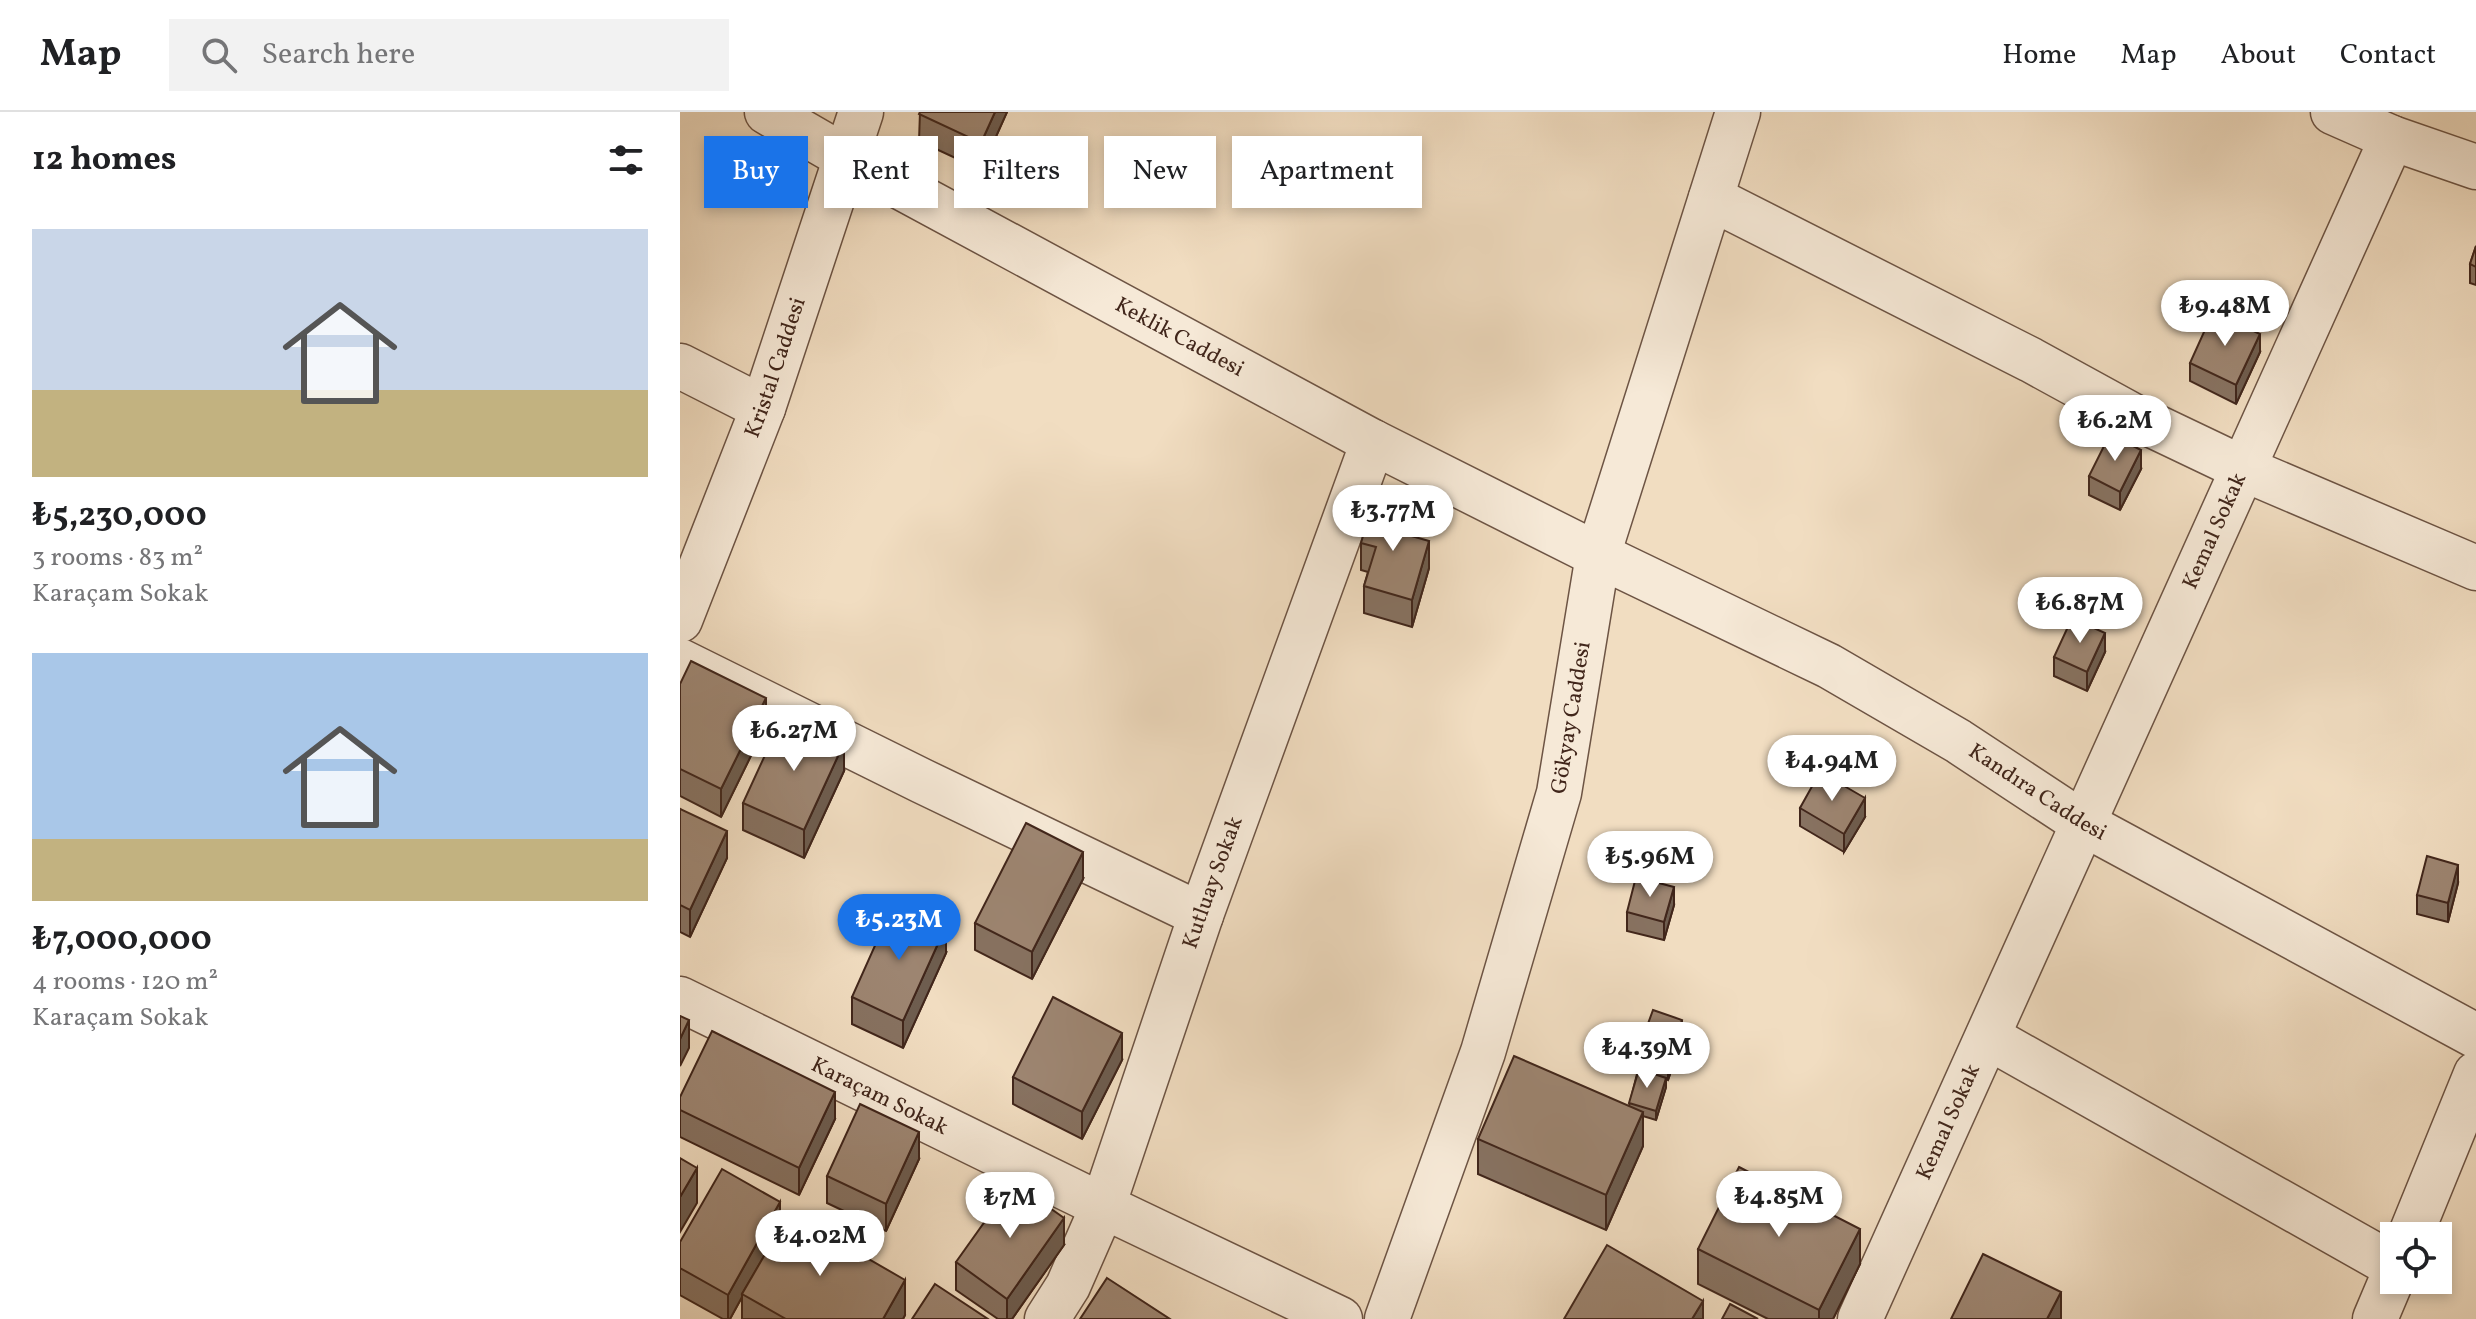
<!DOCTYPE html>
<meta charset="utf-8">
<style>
:root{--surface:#fff;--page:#f2f2f2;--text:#202124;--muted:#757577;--line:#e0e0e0;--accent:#1a73e8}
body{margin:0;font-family:Vollkorn,serif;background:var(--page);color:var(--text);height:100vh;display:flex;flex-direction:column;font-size:30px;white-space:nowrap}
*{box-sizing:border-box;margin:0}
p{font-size:26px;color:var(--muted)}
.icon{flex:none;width:44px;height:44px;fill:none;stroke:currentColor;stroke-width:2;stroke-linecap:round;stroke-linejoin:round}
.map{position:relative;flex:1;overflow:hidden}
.details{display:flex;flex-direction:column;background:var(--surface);width:680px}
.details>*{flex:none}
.hud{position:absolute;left:24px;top:24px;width:760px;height:72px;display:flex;gap:16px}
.controls{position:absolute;left:1700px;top:1110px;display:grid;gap:16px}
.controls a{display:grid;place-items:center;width:72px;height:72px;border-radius:0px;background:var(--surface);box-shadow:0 4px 12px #0003;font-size:40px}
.price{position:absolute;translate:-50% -68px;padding:0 18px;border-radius:28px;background:#fff;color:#222;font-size:26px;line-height:52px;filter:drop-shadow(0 2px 4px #0008)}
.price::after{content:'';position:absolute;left:50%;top:48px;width:24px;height:18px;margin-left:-12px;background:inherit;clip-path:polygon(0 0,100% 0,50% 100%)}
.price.on{background:var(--accent);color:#fff}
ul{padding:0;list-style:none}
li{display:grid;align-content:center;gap:16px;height:424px;padding:0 32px}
li span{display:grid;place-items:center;height:248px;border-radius:0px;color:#555}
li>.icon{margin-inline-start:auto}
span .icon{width:144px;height:144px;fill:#fffc;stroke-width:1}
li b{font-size:34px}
h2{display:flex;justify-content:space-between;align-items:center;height:96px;padding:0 32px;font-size:34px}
.tag{padding:0 28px;border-radius:0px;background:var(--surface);box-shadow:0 4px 12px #0003;font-size:28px;line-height:72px}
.tag.on{background:var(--accent);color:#fff}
header{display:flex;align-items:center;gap:48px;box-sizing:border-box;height:112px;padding:0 40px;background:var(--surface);border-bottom:2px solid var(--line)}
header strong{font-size:38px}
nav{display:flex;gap:44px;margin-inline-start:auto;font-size:28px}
.search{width:560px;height:72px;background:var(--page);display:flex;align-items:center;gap:20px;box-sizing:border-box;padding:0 28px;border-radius:0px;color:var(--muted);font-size:30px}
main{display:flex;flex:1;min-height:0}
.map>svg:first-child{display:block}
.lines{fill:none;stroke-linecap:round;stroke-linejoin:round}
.minor-casing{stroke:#6d5444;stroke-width:47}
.minor{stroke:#f6e9d7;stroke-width:44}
.wall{fill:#877261;stroke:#41261b;stroke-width:2}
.shaded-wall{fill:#6e5d4f;stroke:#41261b;stroke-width:2}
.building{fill:#9d8571;stroke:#41261b;stroke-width:2}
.labels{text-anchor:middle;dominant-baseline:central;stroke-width:6;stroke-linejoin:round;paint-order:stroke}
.street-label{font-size:22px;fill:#41261b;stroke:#f6e9d7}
</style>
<header>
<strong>Map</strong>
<div class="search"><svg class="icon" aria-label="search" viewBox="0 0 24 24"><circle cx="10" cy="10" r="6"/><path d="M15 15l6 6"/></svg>Search here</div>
<nav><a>Home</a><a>Map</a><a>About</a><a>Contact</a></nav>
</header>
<main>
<section class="details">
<h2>12 homes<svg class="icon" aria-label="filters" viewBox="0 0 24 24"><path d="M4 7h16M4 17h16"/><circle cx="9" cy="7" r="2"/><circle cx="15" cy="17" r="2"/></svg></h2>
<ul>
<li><span style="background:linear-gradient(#c9d6e8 65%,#c2b280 0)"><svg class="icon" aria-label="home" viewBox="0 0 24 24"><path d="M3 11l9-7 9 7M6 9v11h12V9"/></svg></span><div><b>₺5,230,000</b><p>3 rooms · 83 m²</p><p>Karaçam Sokak</p></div></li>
<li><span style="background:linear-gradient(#a9c7e8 75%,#c2b280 0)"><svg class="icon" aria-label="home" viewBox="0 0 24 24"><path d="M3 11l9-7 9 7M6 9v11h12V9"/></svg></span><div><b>₺7,000,000</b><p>4 rooms · 120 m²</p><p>Karaçam Sokak</p></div></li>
</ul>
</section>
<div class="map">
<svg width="1796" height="1207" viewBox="0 0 1796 1207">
<rect width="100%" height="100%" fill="#f1ddc1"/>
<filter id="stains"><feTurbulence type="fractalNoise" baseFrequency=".0025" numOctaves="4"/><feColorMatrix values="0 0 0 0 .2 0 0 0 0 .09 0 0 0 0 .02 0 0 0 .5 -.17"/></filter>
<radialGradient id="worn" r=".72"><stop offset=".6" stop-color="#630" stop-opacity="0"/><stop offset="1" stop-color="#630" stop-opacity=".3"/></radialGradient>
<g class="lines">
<g class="minor-casing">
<g id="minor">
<path id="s1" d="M87 0 165 45 693 330 918 443 1149 554 1278 629 1404 712 1796 924"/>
<polyline points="1653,0 1712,26 1796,55"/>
<polyline points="1031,86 1351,248 1455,305 1564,357 1796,456"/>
<polyline points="0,254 83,296"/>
<path id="s2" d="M0 508 83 296 181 0"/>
<polyline points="0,549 242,669 521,803"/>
<path id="s3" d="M0 887 423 1094 660 1207"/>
<polyline points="1308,925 1714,1154"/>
<polyline points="1730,1124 1796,962"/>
<path id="s4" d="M367 1207 388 1174 423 1094 521 803 693 330"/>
<path id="s5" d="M707 1207 803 940 879 681 918 443 1058 0"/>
<path id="s6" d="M1180 1207 1712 26"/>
<polyline points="1695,1207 1714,1162"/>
</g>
</g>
<use href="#minor" class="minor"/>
</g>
<g class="wall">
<polygon points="240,0 327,0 301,58 239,29"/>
<polygon points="1796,134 1796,173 1790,171 1790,152"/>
<polygon points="1580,240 1556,292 1510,269 1510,251"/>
<polygon points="1461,357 1440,398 1409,383 1409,364"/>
<polygon points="733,424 749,456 732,515 684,501 684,474 688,460 681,458 681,431"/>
<polygon points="1425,540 1407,579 1374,564 1374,545"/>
<polygon points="0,572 86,613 41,705 0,684"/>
<polygon points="164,659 124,746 63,718 63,691"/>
<polygon points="1120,696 1185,705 1164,740 1120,714"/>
<polygon points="0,697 47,746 10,825 0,820"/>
<polygon points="403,767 352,867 295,838 295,811"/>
<polygon points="1778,771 1768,810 1737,802 1737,783"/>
<polygon points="994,793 984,828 947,819 947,800"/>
<polygon points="266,841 223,936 172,912 172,885"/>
<polygon points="1002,927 988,968 986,967 986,975 976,1008 963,1004 963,1034 926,1118 798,1062 798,1027 949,994 958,958 958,939"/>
<polygon points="442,948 402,1027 333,992 333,965"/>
<polygon points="0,985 155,1007 119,1083 0,1025"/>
<polygon points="239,1047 206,1119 147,1091 147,1064"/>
<polygon points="100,1115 225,1203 223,1207 62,1207 62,1185 50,1207 43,1207 0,1183 0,1130"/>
<polygon points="384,1133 332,1207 318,1207 276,1178 276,1150"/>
<polygon points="1018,1137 1180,1152 1153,1207 1088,1207 1018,1172"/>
</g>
<g class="shaded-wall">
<polygon points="315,0 327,0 301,58 301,31"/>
<polygon points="1580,222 1580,240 1556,292 1556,273"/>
<polygon points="1461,338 1461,357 1440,398 1440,380"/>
<polygon points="733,405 733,432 728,423"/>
<polygon points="749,429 749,456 732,515 732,488"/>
<polygon points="1425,521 1425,540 1407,579 1407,560"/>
<polygon points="86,586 86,613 41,705 41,677"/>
<polygon points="164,631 164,659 124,746 124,718"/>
<polygon points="1185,686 1185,705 1164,740 1164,722"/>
<polygon points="47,719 47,746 10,825 10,798"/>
<polygon points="403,740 403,767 352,867 352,840"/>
<polygon points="1778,753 1778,771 1768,810 1768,791"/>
<polygon points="994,775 994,793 984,828 984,810"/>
<polygon points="266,814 266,841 223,936 223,909"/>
<polygon points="9,908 9,936 0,954 0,927"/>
<polygon points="1002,908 1002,927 988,968 988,950"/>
<polygon points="442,921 442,948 402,1027 402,1000"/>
<polygon points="986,966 986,975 976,1008 976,999"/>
<polygon points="155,980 155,1007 119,1083 119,1056"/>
<polygon points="963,1000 963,1034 926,1118 926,1083"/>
<polygon points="239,1020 239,1047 206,1119 206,1092"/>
<polygon points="17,1056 17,1091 0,1120 0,1085"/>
<polygon points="100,1090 100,1117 62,1182 62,1185 50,1207 48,1207 48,1183"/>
<polygon points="384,1106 384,1133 332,1207 327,1207 327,1187"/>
<polygon points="1180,1117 1180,1152 1153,1207 1139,1207 1139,1198"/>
<polygon points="225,1168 225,1203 223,1207 203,1207"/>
<polygon points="1381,1180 1381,1207 1367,1207"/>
<polygon points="1023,1189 1023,1207 1012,1207"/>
</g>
<g class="building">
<polygon points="240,0 315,0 301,31 239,2"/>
<polygon points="1796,134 1796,155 1790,152"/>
<polygon points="1533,200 1580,222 1556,273 1510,251"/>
<polygon points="1430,322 1461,338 1440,380 1409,364"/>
<polygon points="692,393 733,405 728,423 749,429 732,488 684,474 696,435 681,431"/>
<polygon points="1392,506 1425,521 1407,560 1374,545"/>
<polygon points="11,549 86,586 41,677 0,657 0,572"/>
<polygon points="103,604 164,631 124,718 63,691"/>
<polygon points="1140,660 1185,686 1164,722 1120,696"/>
<polygon points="0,697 47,719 10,798 0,793"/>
<polygon points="346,711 403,740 352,840 295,811"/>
<polygon points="1747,744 1778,753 1768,791 1737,783"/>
<polygon points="956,765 994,775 984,810 947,800"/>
<polygon points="214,791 266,814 223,909 172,885"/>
<polygon points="373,885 442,921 402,1000 333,965"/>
<polygon points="973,898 1002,908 988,950 958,939"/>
<polygon points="0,904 9,908 0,927"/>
<polygon points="32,919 155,980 119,1056 0,998 0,985"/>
<polygon points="834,944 963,1000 926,1083 798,1027"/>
<polygon points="959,957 986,966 976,999 949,991"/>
<polygon points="180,992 239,1020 206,1092 147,1064"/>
<polygon points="0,1046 17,1056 0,1085"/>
<polygon points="1059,1055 1180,1117 1139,1198 1018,1137"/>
<polygon points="42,1057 100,1090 48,1183 0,1156 0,1130"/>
<polygon points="333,1070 384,1106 327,1187 276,1150"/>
<polygon points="109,1101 225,1168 203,1207 106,1207 62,1182"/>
<polygon points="927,1133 1023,1189 1012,1207 884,1207"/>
<polygon points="1303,1142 1381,1180 1367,1207 1271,1207"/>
<polygon points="427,1166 490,1207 400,1207"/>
<polygon points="255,1172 308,1207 232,1207"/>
<polygon points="1050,1192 1078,1207 1042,1207"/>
</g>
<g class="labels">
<g class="street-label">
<text stroke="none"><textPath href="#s1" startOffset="470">Keklik Caddesi</textPath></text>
<text stroke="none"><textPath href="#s2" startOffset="270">Kristal Caddesi</textPath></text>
<text stroke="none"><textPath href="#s6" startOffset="864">Kemal Sokak</textPath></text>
<text stroke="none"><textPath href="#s5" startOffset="630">Gökyay Caddesi</textPath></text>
<text stroke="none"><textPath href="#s1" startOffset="1442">Kandıra Caddesi</textPath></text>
<text stroke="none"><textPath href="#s4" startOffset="468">Kutluay Sokak</textPath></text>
<text stroke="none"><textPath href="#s3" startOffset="222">Karaçam Sokak</textPath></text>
<text stroke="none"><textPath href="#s6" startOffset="216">Kemal Sokak</textPath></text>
</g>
</g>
<rect width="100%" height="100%" filter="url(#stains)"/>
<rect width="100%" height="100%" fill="url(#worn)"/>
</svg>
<div class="controls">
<a><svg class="icon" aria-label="locate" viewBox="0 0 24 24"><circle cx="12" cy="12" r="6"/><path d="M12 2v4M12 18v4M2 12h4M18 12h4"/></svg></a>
</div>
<b class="price" style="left:1545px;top:236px">₺9.48M</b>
<b class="price" style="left:1435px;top:351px">₺6.2M</b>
<b class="price" style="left:713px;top:441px">₺3.77M</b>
<b class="price" style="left:1400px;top:533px">₺6.87M</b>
<b class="price" style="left:114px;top:661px">₺6.27M</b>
<b class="price" style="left:1152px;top:691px">₺4.94M</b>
<b class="price" style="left:970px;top:787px">₺5.96M</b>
<b class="price on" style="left:219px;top:850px">₺5.23M</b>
<b class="price" style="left:967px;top:978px">₺4.39M</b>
<b class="price" style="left:1099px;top:1127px">₺4.85M</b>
<b class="price" style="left:330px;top:1128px">₺7M</b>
<b class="price" style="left:140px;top:1166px">₺4.02M</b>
<div class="hud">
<a class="tag on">Buy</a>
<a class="tag">Rent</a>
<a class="tag">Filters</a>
<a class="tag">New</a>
<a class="tag">Apartment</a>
</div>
</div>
</main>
